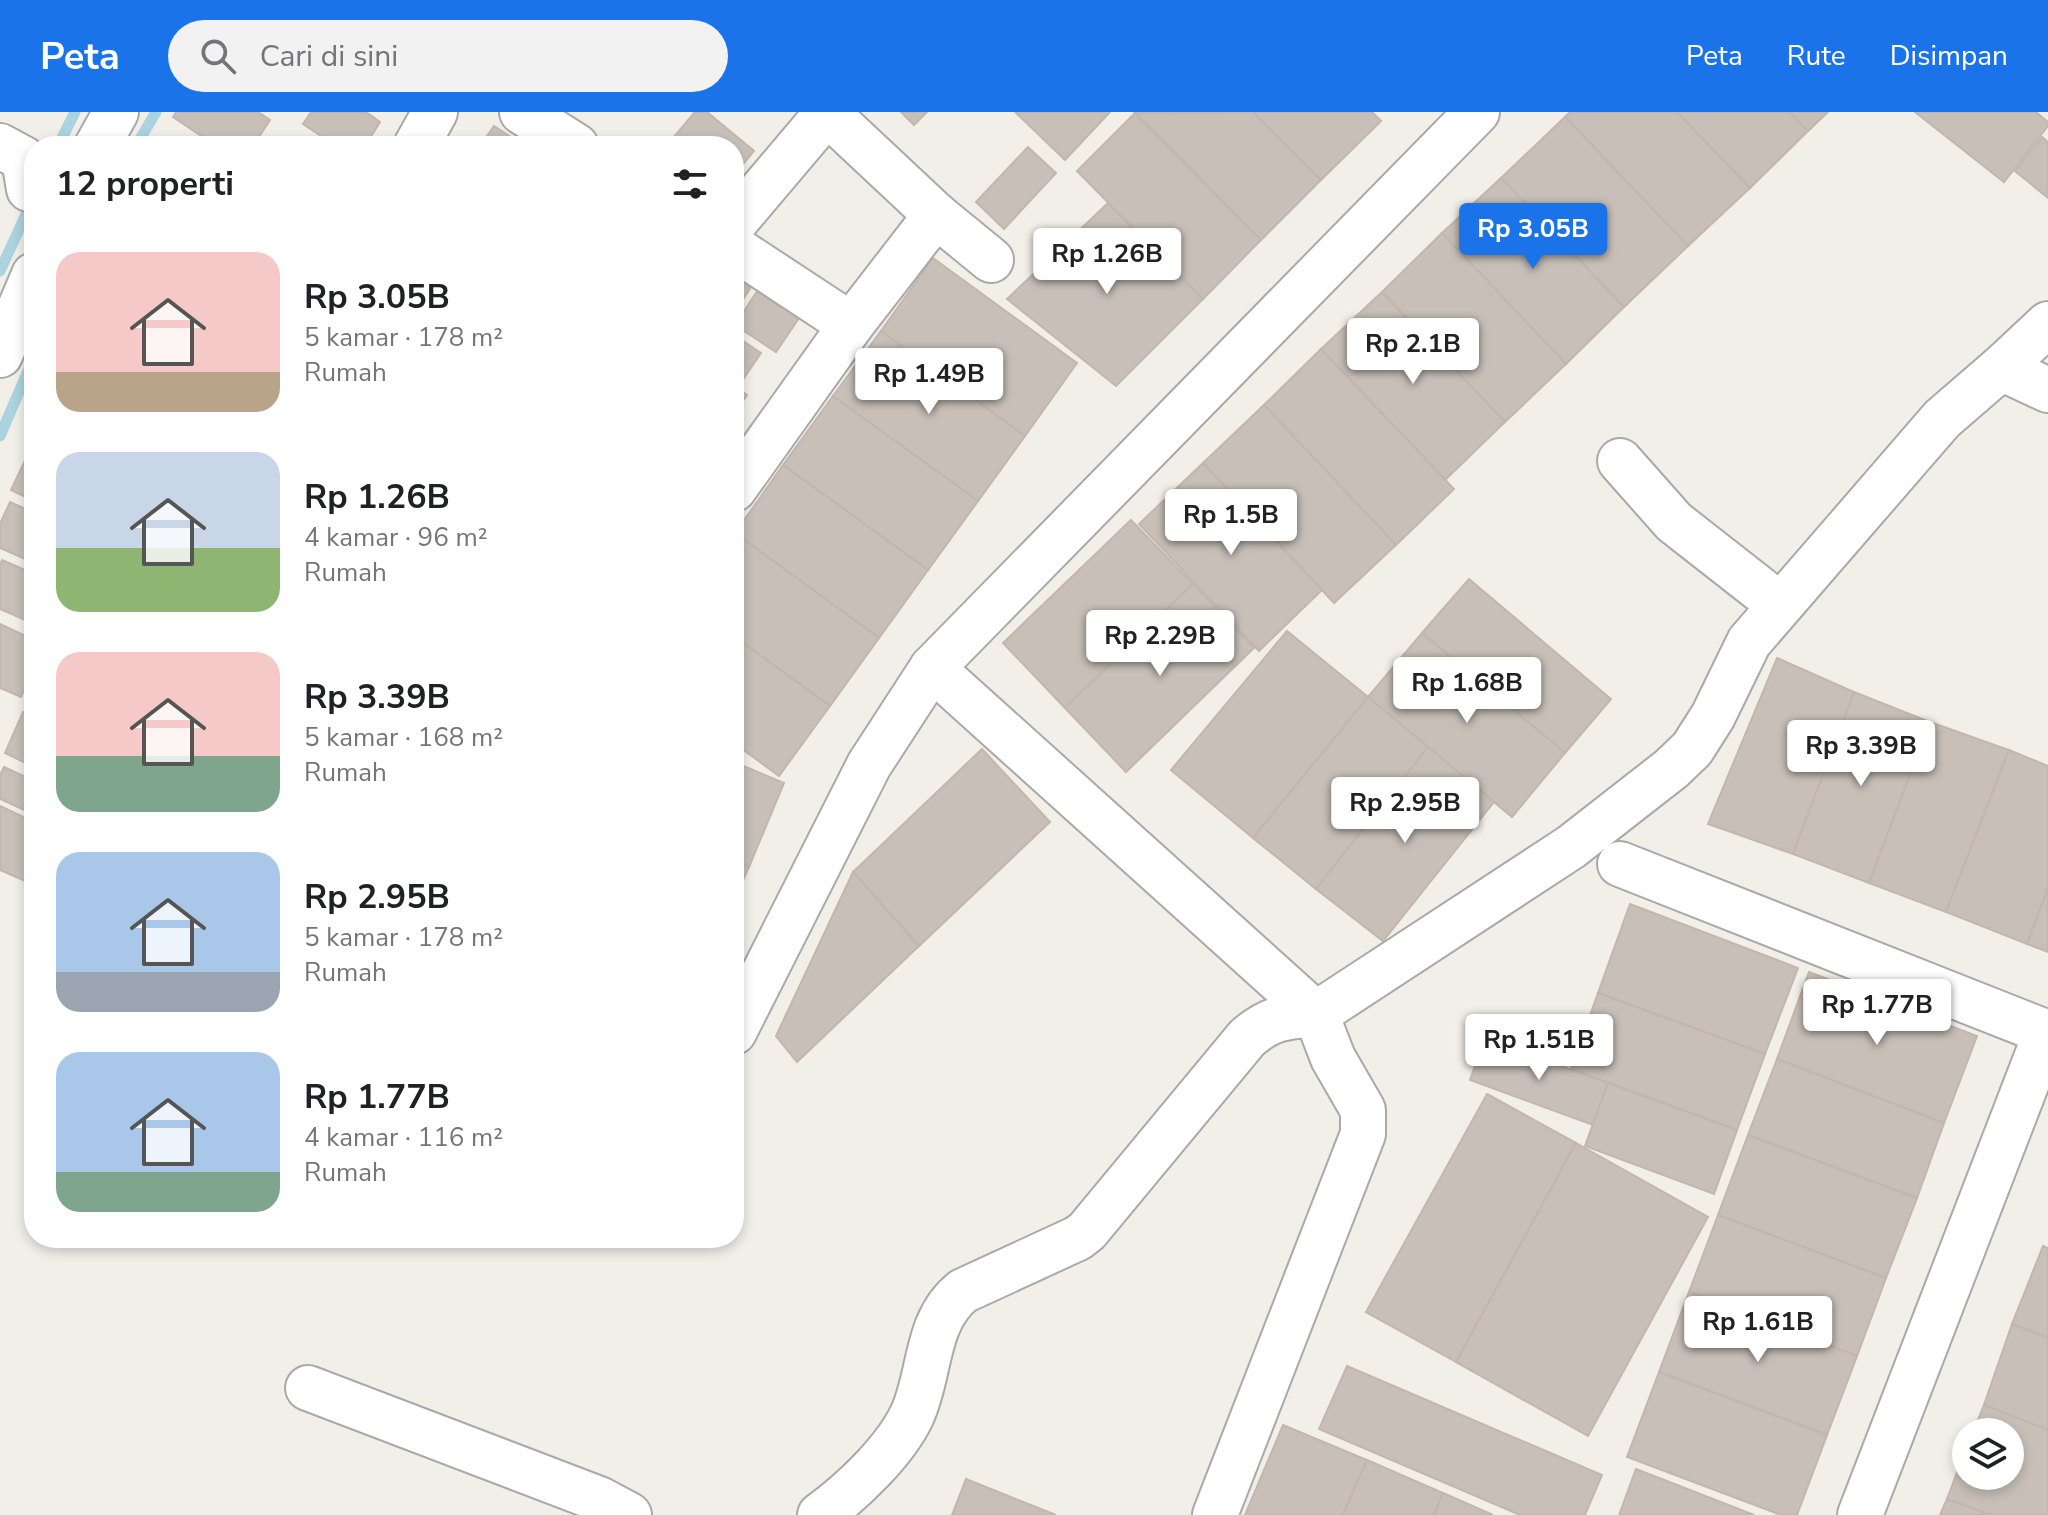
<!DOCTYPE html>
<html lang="id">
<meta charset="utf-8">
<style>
:root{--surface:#fff;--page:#f2f2f2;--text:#202124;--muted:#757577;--accent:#1a73e8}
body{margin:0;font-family:"Nunito Sans",sans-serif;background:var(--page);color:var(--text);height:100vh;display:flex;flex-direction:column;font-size:30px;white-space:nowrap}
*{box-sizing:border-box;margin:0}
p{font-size:26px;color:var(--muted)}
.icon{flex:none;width:44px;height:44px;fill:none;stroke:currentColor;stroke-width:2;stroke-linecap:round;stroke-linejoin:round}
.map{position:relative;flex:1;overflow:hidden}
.panel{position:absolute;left:24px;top:24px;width:720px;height:1112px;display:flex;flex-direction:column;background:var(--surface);border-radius:32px;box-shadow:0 4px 12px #0003}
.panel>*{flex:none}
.buttons{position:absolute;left:1952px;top:1306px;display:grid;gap:16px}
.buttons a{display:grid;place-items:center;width:72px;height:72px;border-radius:50%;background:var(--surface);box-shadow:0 4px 12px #0003;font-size:40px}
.price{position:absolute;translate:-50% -68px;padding:0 18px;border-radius:8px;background:#fff;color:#222;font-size:26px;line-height:52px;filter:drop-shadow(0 2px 4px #0008)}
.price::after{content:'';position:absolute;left:50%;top:48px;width:24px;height:18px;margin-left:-12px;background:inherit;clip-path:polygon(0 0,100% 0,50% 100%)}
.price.selected{background:var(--accent);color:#fff}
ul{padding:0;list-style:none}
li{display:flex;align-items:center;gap:24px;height:200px;padding:0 32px}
li span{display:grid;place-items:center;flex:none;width:224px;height:160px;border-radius:24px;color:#555}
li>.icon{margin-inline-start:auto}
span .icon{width:96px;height:96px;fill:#fffc;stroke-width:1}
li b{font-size:34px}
h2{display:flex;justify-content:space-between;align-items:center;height:96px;padding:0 32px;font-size:34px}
header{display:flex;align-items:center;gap:48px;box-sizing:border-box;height:112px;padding:0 40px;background:var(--accent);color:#fff}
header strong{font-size:38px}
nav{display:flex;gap:44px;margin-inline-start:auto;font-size:28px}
.search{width:560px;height:72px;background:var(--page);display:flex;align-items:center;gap:20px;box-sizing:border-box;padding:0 28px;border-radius:44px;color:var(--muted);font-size:30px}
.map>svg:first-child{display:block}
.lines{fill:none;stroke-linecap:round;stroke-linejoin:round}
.stream{stroke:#aad3df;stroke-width:11}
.building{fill:#c7bfb8;stroke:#c4b6ab;stroke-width:2}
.minor-casing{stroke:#a9a9a9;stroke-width:48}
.minor{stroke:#fff;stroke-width:44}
</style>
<header>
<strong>Peta</strong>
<div class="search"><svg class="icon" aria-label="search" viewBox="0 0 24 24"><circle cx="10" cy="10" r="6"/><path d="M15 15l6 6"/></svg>Cari di sini</div>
<nav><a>Peta</a><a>Rute</a><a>Disimpan</a></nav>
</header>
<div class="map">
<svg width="2048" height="1403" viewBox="0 0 2048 1403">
<rect width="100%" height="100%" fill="#f2efe9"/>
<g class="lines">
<g class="stream">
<polyline points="58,34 75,0"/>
<polyline points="136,34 156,0"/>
<polyline points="0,159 33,87"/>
<polyline points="0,324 34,245"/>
</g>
</g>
<g class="building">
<polygon points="176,0 258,0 270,8 253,34 216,34 173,5"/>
<polygon points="311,0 366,0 380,10 365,34 336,34 303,12"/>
<polygon points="695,0 707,0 754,39 734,63 734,34 667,33"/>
<polygon points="901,0 927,0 914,13"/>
<polygon points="1015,0 1110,0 1065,48"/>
<polygon points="1253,0 1321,68 1261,128 1135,1"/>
<polygon points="1253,0 1372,0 1381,9 1321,68"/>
<polygon points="1570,0 1677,0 1750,76 1688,134 1565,5"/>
<polygon points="1677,0 1790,0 1808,19 1750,76"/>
<polygon points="1790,0 1828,0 1808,19"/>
<polygon points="1915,0 2036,0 2048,10 2048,14 2004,70"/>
<polygon points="1135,1 1261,128 1203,187 1077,59"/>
<polygon points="1565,5 1688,134 1624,195 1501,66"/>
<polygon points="494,14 523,33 522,34 480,34"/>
<polygon points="2042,25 2048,30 2048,86 2015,59"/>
<polygon points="1028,35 1056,61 1004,117 976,90"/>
<polygon points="1501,66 1624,195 1566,252 1442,121"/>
<polygon points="1108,91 1203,187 1116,274 1007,187"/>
<polygon points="1442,121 1566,252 1505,310 1382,180"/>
<polygon points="933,146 1077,251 1025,324 881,219"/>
<polygon points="734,154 755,169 734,201"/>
<polygon points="760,175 801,203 776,240 735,213"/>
<polygon points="1382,180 1505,310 1445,368 1321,237"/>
<polygon points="881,219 1025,324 978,389 833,284"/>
<polygon points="734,223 761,241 742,269 734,264"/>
<polygon points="1321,237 1454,377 1396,433 1264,293"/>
<polygon points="734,274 747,283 734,302"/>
<polygon points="833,284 978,389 928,458 783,353"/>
<polygon points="1264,293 1396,433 1334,491 1203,351"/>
<polygon points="31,336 34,338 34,389 11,378"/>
<polygon points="1203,351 1322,478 1259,539 1139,412"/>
<polygon points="783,353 928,458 879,526 735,421"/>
<polygon points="10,390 34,401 34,451 0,436 0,412"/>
<polygon points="1131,408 1193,472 1065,596 1003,531"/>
<polygon points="735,421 879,526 830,594 734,524"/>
<polygon points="2,448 34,462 34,512 0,497 0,453"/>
<polygon points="1469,467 1611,587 1565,641 1422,521"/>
<polygon points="1193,472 1254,536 1126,660 1065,596"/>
<polygon points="0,512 34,528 34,556 21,585 0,576"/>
<polygon points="1287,519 1368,585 1253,726 1171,658"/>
<polygon points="1422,521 1565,641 1512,705 1368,585"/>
<polygon points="734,524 830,594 779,664 734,631"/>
<polygon points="1777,546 1854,580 1793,742 1708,712"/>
<polygon points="1854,580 1930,610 1869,771 1793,742"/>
<polygon points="1368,585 1428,635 1316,777 1253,726"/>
<polygon points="23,600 34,605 34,655 5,641"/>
<polygon points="1930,610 2009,638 1946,800 1869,771"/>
<polygon points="1428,635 1494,690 1383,829 1316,777"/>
<polygon points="982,637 1050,710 919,834 853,760"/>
<polygon points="2009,638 2048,654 2048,776 2027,832 1946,800"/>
<polygon points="734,650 784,671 749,755 734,748"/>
<polygon points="4,655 34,669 33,702 0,687 0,663"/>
<polygon points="0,694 34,710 34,773 0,758"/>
<polygon points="734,748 749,755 734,788"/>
<polygon points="853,760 919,834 797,950 776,924"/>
<polygon points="2048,776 2048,840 2027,832"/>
<polygon points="1630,792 1798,856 1765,942 1598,881"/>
<polygon points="1809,860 1977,924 1944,1011 1777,947"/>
<polygon points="1598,881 1765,942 1737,1018 1571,957"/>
<polygon points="1485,926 1608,971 1593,1013 1470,968"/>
<polygon points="1777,947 1944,1011 1917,1086 1748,1023"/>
<polygon points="1608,971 1737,1018 1714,1082 1585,1034"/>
<polygon points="1487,982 1576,1031 1456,1250 1366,1200"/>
<polygon points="1748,1023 1917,1086 1886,1166 1718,1103"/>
<polygon points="1576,1031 1708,1105 1588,1324 1456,1250"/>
<polygon points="1718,1103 1886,1166 1857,1244 1689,1180"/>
<polygon points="2043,1134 2048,1136 2048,1226 2012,1212"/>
<polygon points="1689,1180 1857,1244 1827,1323 1659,1260"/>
<polygon points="2012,1212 2048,1226 2048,1318 1984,1293"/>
<polygon points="1347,1254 1602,1363 1585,1403 1520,1403 1319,1317"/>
<polygon points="1659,1260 1827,1323 1797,1403 1781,1403 1627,1345"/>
<polygon points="1984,1293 2048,1318 2048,1403 1991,1403 1947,1387 1966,1337 1966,1364 2010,1364 2010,1320 1973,1320"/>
<polygon points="1283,1313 1367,1348 1343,1403 1245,1403"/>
<polygon points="1367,1348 1443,1381 1434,1403 1343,1403"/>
<polygon points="1636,1357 1754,1403 1619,1403"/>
<polygon points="966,1367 1056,1403 952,1403"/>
<polygon points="1443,1381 1493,1403 1434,1403"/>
<polygon points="1947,1387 1991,1403 1940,1403"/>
</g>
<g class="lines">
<g class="minor-casing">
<g id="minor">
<polyline points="522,0 576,34"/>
<polyline points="826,0 936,103 991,148"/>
<polyline points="0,34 24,47 29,77"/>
<polyline points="97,34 116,0"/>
<polyline points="416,34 435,0"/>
<polyline points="734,111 827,1"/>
<polyline points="734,136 851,213"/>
<polyline points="0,243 34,163"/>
<polyline points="2001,256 2048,212"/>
<polyline points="1620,349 1674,410 1780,493"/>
<polyline points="734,377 851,213 936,103"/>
<polyline points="1620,752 2048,921"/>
<polyline points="1316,902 932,556 1477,0"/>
<polyline points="734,920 869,653 932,556"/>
<polyline points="308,1276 599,1387 629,1403"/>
<path d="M820 1403C852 1380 895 1339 912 1303 931 1262 925 1209 963 1179L1078 1126 1087 1119 1247 926C1271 905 1285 905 1316 902"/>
<polyline points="1215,1403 1363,1022 1363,998 1333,946 1316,902 1571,735 1671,657 1692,637 1713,604 1749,530 1942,307 2001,256 2048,278"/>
<polyline points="1860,1403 2046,921"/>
</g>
</g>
<use href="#minor" class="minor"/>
</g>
</svg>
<div class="buttons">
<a><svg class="icon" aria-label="layers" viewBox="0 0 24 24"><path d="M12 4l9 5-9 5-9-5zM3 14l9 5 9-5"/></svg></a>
</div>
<b class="price selected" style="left:1533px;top:159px">Rp 3.05B</b>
<b class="price" style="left:1107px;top:184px">Rp 1.26B</b>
<b class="price" style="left:1413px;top:274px">Rp 2.1B</b>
<b class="price" style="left:929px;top:304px">Rp 1.49B</b>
<b class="price" style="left:1231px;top:445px">Rp 1.5B</b>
<b class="price" style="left:1160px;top:566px">Rp 2.29B</b>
<b class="price" style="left:1467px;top:613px">Rp 1.68B</b>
<b class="price" style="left:1861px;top:676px">Rp 3.39B</b>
<b class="price" style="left:1405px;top:733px">Rp 2.95B</b>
<b class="price" style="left:1877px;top:935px">Rp 1.77B</b>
<b class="price" style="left:1539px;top:970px">Rp 1.51B</b>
<b class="price" style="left:1758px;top:1252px">Rp 1.61B</b>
<section class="panel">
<h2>12 properti<svg class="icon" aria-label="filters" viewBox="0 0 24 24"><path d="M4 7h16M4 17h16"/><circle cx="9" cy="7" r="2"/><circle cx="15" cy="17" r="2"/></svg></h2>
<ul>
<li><span style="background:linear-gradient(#f6c9c9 75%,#b9a48a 0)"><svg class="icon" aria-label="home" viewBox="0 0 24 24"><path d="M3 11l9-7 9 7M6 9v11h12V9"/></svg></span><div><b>Rp 3.05B</b><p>5 kamar · 178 m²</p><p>Rumah</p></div></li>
<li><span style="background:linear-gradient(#c9d6e8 60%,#8fb573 0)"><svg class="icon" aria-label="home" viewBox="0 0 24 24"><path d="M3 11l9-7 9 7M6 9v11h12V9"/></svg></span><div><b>Rp 1.26B</b><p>4 kamar · 96 m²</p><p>Rumah</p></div></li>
<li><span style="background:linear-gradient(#f6c9c9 65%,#7fa58c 0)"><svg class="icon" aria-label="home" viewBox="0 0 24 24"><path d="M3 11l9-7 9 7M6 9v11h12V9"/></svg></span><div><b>Rp 3.39B</b><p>5 kamar · 168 m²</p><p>Rumah</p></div></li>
<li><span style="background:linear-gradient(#a9c7e8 75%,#9aa5b1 0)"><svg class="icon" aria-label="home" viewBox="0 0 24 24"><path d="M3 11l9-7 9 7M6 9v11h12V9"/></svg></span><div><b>Rp 2.95B</b><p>5 kamar · 178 m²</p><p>Rumah</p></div></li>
<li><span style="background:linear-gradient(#a9c7e8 75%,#7fa58c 0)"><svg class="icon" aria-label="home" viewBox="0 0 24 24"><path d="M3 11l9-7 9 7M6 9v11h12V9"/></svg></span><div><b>Rp 1.77B</b><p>4 kamar · 116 m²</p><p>Rumah</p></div></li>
</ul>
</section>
</div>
